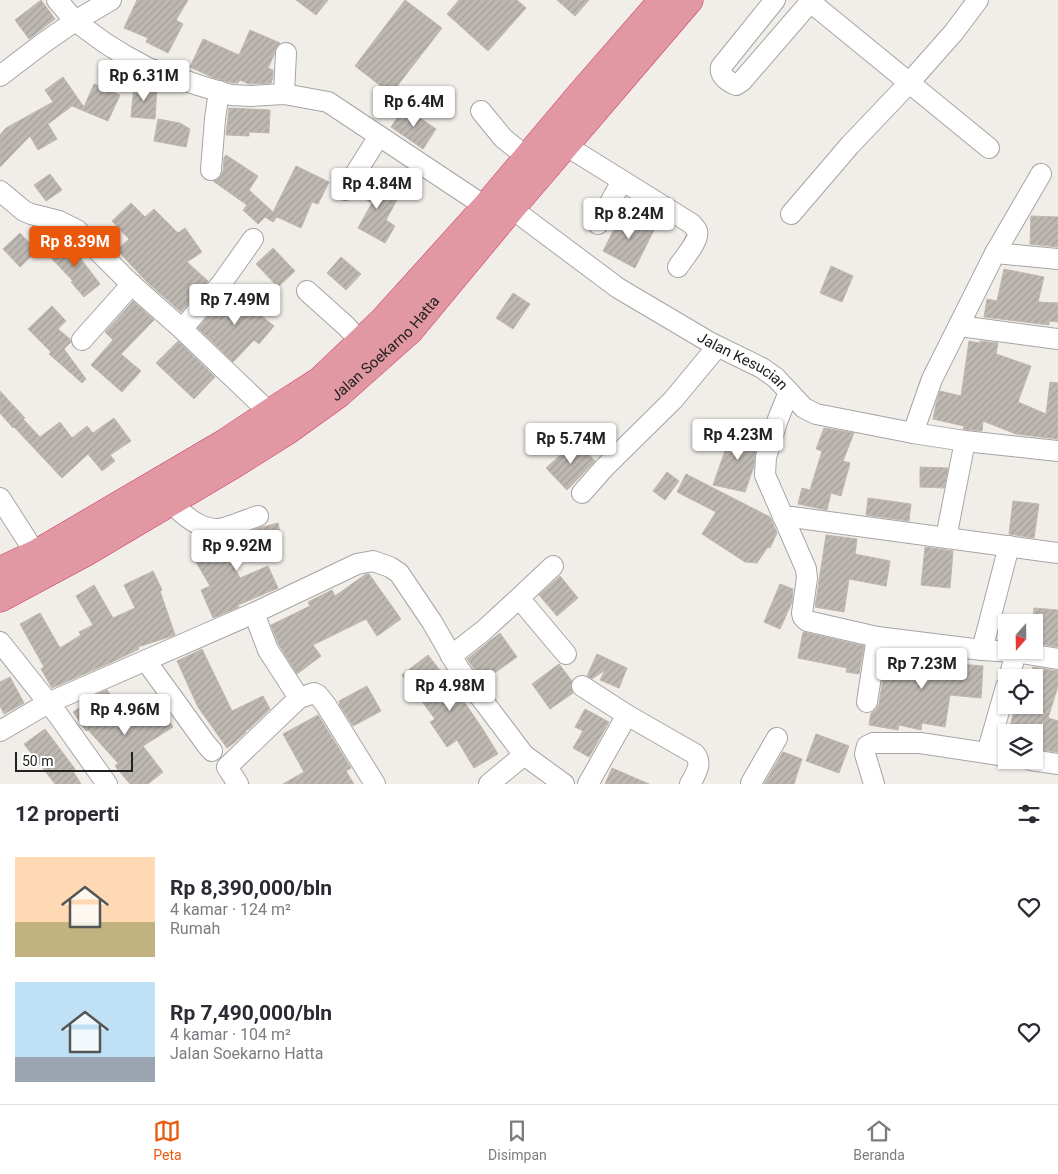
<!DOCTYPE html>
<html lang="id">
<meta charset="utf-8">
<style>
:root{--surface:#fff;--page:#f7f7f7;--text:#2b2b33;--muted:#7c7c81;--line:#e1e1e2;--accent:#ea580c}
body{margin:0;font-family:Roboto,sans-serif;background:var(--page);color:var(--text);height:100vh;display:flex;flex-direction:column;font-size:19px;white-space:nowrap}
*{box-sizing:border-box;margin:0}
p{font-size:16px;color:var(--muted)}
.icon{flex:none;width:28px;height:28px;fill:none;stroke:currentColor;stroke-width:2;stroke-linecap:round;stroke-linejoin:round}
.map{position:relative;height:784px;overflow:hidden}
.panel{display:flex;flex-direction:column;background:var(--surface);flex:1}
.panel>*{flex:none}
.needle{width:32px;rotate:200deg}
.fabs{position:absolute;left:998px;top:614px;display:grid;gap:10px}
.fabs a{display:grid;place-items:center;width:45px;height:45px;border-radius:0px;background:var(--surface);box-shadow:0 1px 4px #0004;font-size:25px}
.scale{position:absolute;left:15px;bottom:12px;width:118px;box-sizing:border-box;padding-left:5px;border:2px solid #212121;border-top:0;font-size:14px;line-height:18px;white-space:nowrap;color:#212121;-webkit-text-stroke:4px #fff;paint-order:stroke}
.price{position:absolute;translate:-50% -42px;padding:0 11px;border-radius:5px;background:#fff;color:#222;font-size:16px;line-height:32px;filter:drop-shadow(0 1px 2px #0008)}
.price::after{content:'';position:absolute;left:50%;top:30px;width:15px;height:11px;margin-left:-8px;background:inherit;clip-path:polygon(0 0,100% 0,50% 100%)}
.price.active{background:var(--accent);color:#fff}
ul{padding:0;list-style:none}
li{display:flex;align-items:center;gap:15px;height:125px;padding:0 15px}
li span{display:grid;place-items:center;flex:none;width:140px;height:100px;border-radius:0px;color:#555}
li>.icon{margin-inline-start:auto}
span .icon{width:60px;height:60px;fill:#fffc;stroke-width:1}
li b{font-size:21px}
h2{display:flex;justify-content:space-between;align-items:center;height:60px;padding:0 15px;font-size:21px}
.dock{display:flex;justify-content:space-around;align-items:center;height:70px;border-top:1px solid var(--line);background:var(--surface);font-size:14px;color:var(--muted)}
.dock a{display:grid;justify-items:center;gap:2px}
.dock .active{color:var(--accent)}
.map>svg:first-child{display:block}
.building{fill:url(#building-hatch);stroke:#c2b6ac}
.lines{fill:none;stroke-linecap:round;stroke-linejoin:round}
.minor-casing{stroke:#a5a5a5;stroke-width:22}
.highway-casing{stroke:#ce3765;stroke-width:29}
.minor{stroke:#fff;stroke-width:20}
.highway{stroke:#e198a3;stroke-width:28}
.labels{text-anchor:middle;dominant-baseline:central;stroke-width:4;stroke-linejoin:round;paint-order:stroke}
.street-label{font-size:15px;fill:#212121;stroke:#fff}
</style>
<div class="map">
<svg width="1058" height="784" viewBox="0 0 1058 784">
<defs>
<pattern id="building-hatch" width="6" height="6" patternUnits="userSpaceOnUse" patternTransform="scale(1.25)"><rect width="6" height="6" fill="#beb8b2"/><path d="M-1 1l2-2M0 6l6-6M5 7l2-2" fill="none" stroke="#a39e99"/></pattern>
</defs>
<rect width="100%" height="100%" fill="#f1eee9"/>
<g class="building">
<polygon points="41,0 55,19 29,39 15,20"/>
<polygon points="137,0 188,0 176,20 183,24 168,53 146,42 148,38 124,28"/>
<polygon points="296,0 328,0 316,15"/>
<polygon points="405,0 442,28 391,94 355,66"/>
<polygon points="459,0 517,0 526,8 488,51 447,14"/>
<polygon points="557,0 589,0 575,16"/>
<polygon points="250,30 280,43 276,47 274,55 268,68 273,70 273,77 271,83 249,84 240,80 238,83 233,83 214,78 190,67 203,39 239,55"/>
<polygon points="63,77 84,107 94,84 120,95 108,121 72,106 48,124 57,139 38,150 30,136 0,167 0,135 6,128 53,102 45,90"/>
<polygon points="134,85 157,87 155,119 131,117"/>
<polygon points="404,107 436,129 423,149 391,127"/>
<polygon points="229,108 270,110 269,133 249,132 249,136 226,135"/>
<polygon points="158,119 180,123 190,129 186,147 154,141"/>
<polygon points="226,155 258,176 249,190 273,212 296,166 329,182 318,204 312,202 301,228 277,217 273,222 265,217 258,224 243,210 247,205 213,181 217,180 221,176 223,171 224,158"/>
<polygon points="50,174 62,190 46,201 34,185"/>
<polygon points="367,177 399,196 386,220 395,226 385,243 358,228 372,203 356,194"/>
<polygon points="131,203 145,217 154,209 178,233 185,228 202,252 187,262 208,281 181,312 148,283 117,250 129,239 112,221"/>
<polygon points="623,212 655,228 635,268 603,251"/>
<polygon points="1031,216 1058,217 1058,247 1030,244"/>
<polygon points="20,233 37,251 20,267 3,249"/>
<polygon points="69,239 85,255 81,259 100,284 84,297 71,282 73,281 50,257"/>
<polygon points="273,248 295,271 278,287 256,264"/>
<polygon points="341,257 361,274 346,290 327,273"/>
<polygon points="831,266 853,276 842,302 820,293"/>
<polygon points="1004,269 1044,277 1038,302 1058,303 1058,322 1049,321 1049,325 984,317 987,299 997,301"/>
<polygon points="231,291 274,326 259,344 254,340 233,362 198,328"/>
<polygon points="513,293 530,304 513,329 496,318"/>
<polygon points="133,301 154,320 121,354 141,371 122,392 91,365 113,340 105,332"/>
<polygon points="52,306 66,321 58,329 70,339 71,342 64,349 86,379 82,383 49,354 51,352 28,329"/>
<polygon points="178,341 215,377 194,399 156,363"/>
<polygon points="969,341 980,343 980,341 998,343 996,354 1031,366 1018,402 1046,414 1050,382 1058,383 1058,439 1016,434 983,421 982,431 963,429 964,426 933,419 936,404 940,391 961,396"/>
<polygon points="0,391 25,418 23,419 40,437 60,422 72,438 87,426 93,433 114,418 131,441 110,455 115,461 102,471 88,454 62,478 14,427 13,428 0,413"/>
<polygon points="733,428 760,437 755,454 754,466 745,492 713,485"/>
<polygon points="824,428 854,433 843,461 850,463 841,496 831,493 827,510 798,504 802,488 810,490 822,451 816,449"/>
<polygon points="576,441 595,461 567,490 546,468"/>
<polygon points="920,467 948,468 944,488 920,487"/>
<polygon points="667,472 679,481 665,500 653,491"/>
<polygon points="686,474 770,517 777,533 770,548 768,547 757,563 745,562 702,534 716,512 677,492"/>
<polygon points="868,498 911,504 909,521 866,515"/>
<polygon points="1013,501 1039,504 1034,538 1009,534"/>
<polygon points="278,523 282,541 228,555 240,578 268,566 278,588 238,605 239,607 213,618 201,590 210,586 196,562 230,543 229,539 259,528"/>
<polygon points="826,535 857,539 855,554 890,561 886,586 849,579 844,612 815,607"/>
<polygon points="925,547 953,551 950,588 921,585"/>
<polygon points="153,571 162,590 160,591 175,635 138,647 139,649 112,662 52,688 41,669 44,667 20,624 40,613 60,648 81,635 79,632 93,625 76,596 94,585 113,618 135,608 124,585"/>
<polygon points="366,574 369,574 401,619 377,636 366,619 313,645 321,656 297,674 279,645 271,625 310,606 308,602 332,590 335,596"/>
<polygon points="560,576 578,598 557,616 539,595"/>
<polygon points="780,584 793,589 792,602 780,629 764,622"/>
<polygon points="1034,608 1058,610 1058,647 1034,643 1034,622 1033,622"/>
<polygon points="803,632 864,646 859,674 846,672 847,668 798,658"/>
<polygon points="500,633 517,657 483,681 467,659"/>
<polygon points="202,649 232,711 263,696 270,709 249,729 245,731 246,732 234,743 227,748 198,707 177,661"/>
<polygon points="887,650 935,656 934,662 983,666 981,698 950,695 945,727 922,723 921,730 899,725 898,730 869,725 871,713 876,710 879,704"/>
<polygon points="597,654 627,668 619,688 600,680 605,670 592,679 587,676"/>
<polygon points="428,655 463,700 484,731 498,754 474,768 457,740 447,747 430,722 435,719 402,675"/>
<polygon points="559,664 572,681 570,686 573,693 550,709 532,684"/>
<polygon points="1033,667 1058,671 1058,686 1048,718 1058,721 1058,752 1041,750 1043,742 1034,740 1034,732 1009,732 1015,705 1034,705 1034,678 1029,678"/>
<polygon points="10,677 24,703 4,714 0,706 0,682"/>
<polygon points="367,686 381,711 353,726 339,704 340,703 339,701"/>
<polygon points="107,690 129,721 157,703 173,727 143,746 163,772 148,784 130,784 115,766 118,763 88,730 86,731 73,712 93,699 92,697"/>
<polygon points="585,709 609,722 589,757 573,748 583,731 575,727"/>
<polygon points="318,715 351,768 346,771 354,784 283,784 304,772 283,734"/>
<polygon points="45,729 75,769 73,771 81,784 55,784 24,744"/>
<polygon points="816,734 849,746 839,773 806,761"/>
<polygon points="783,752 802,759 794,784 764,784"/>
<polygon points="612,768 649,784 605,784"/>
</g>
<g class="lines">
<g class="minor-casing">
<g id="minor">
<polyline points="57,0 75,21 105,43 126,56 148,68 198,85 231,95 251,96 284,94 328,102 486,207"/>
<path d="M775 0 721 67C719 76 729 82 736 85L742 81 812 0"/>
<polyline points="808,0 989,148"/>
<polyline points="0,76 42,44 75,21 111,0"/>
<polyline points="284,94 286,53"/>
<polyline points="481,111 503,138 528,158"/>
<path d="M565 145 692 224C693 226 696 228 697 231 700 240 683 259 678 267"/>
<polyline points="211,170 215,119 219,91"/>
<polyline points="345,190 379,136"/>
<polyline points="0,191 24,211 31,214 59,221 77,230 131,284 182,329 270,413"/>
<path id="s1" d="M511 208 618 288 711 343 762 368 776 378 804 408 816 414 913 433 965 441 1058 451"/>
<polyline points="791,214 850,145 909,83 954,32 978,0"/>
<polyline points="598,224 622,181"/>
<polyline points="995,253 1058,259"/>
<polyline points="307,291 346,326 361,342"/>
<polyline points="959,326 1058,339"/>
<polyline points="182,329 221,284 253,239"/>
<polyline points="82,340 132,284"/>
<polyline points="789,392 778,419 766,457 765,475 806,569 807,578 802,613 803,617 807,621 877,637 982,650 1016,652 1058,659"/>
<polyline points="913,433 932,379 995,253 1041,174"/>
<polyline points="582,493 604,468 673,400 717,347"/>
<polyline points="0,498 36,554"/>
<path d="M170 502C183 514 198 529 217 529 226 529 248 519 258 516"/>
<polyline points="783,517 792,517 1058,553"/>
<polyline points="946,538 965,441"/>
<polyline points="519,598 553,566"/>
<polyline points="254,613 268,650 299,698"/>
<polyline points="0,642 58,715 107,784"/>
<polyline points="982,650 1009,546"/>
<polyline points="451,656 483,631 519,598 566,654"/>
<polyline points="146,661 206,744 212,751"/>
<polyline points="1009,678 1016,652"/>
<path d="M582 686 627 715 695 754C703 764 695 775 690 784"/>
<polyline points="867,702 877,637"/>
<polyline points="0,731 48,703 254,613 357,564 373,561 390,567 399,573 432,622 459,669 524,755 564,784"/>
<polyline points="987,753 1006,687"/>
<polyline points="1031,760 1058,764"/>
<polyline points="751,783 777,738"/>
<polyline points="238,784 227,767 299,698 314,693 318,695 326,705 375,784"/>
<polyline points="489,784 524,755"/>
<polyline points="588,784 627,715"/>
<polyline points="874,784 865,754 867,746 873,743 920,743 1006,756"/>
</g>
</g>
<g class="highway-casing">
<g id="highway">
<polyline points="0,571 36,554 225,443 270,413 320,381 383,321 486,207 581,94 663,0"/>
<path id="s2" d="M0 598 84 553 234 464 288 430 338 394 409 331 511 208 689 0"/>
</g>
</g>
<use href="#minor" class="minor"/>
<use href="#highway" class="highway"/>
</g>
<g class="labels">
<g class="street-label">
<text stroke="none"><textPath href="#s2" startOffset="461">Jalan Soekarno Hatta</textPath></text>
<text stroke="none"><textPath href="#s1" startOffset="278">Jalan Kesucian</textPath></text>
</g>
</g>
</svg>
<div class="fabs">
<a><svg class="needle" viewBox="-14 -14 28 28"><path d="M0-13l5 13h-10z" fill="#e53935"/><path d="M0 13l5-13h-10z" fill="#7c7c81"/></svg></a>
<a><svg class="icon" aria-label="locate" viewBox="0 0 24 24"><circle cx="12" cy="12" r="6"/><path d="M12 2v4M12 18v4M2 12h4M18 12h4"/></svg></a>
<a><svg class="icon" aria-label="layers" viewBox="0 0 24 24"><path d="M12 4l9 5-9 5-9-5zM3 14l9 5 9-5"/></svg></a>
</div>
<div class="scale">50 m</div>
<b class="price" style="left:144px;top:102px">Rp 6.31M</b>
<b class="price" style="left:414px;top:128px">Rp 6.4M</b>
<b class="price" style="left:377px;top:210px">Rp 4.84M</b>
<b class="price" style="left:629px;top:240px">Rp 8.24M</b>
<b class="price active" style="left:75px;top:268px">Rp 8.39M</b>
<b class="price" style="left:235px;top:326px">Rp 7.49M</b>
<b class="price" style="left:738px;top:461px">Rp 4.23M</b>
<b class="price" style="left:571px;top:465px">Rp 5.74M</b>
<b class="price" style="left:237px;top:572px">Rp 9.92M</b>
<b class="price" style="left:922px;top:690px">Rp 7.23M</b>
<b class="price" style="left:450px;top:712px">Rp 4.98M</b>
<b class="price" style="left:125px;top:736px">Rp 4.96M</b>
</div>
<section class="panel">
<h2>12 properti<svg class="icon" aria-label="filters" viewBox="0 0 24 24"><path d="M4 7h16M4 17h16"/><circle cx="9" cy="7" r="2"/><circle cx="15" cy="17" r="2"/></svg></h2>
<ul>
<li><span style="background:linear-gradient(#ffd9b3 65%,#c2b280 0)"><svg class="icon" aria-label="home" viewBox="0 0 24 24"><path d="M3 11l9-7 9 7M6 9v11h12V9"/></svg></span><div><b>Rp 8,390,000/bln</b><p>4 kamar · 124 m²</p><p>Rumah</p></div><svg class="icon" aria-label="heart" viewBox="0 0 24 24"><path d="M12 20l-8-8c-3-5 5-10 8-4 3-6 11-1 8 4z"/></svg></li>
<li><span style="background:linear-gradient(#bfe0f5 75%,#9aa5b1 0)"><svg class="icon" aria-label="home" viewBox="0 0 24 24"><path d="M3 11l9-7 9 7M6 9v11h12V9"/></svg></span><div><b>Rp 7,490,000/bln</b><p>4 kamar · 104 m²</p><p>Jalan Soekarno Hatta</p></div><svg class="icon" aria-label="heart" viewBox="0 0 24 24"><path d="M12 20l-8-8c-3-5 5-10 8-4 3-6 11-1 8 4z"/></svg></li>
</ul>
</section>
<nav class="dock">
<a class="active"><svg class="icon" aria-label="map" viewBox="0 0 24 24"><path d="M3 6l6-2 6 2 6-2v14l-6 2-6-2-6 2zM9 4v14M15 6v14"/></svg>Peta</a>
<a><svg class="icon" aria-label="saved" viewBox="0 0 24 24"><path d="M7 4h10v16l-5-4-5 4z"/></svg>Disimpan</a>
<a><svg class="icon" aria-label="home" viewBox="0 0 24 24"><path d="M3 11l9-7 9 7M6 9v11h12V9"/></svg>Beranda</a>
</nav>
